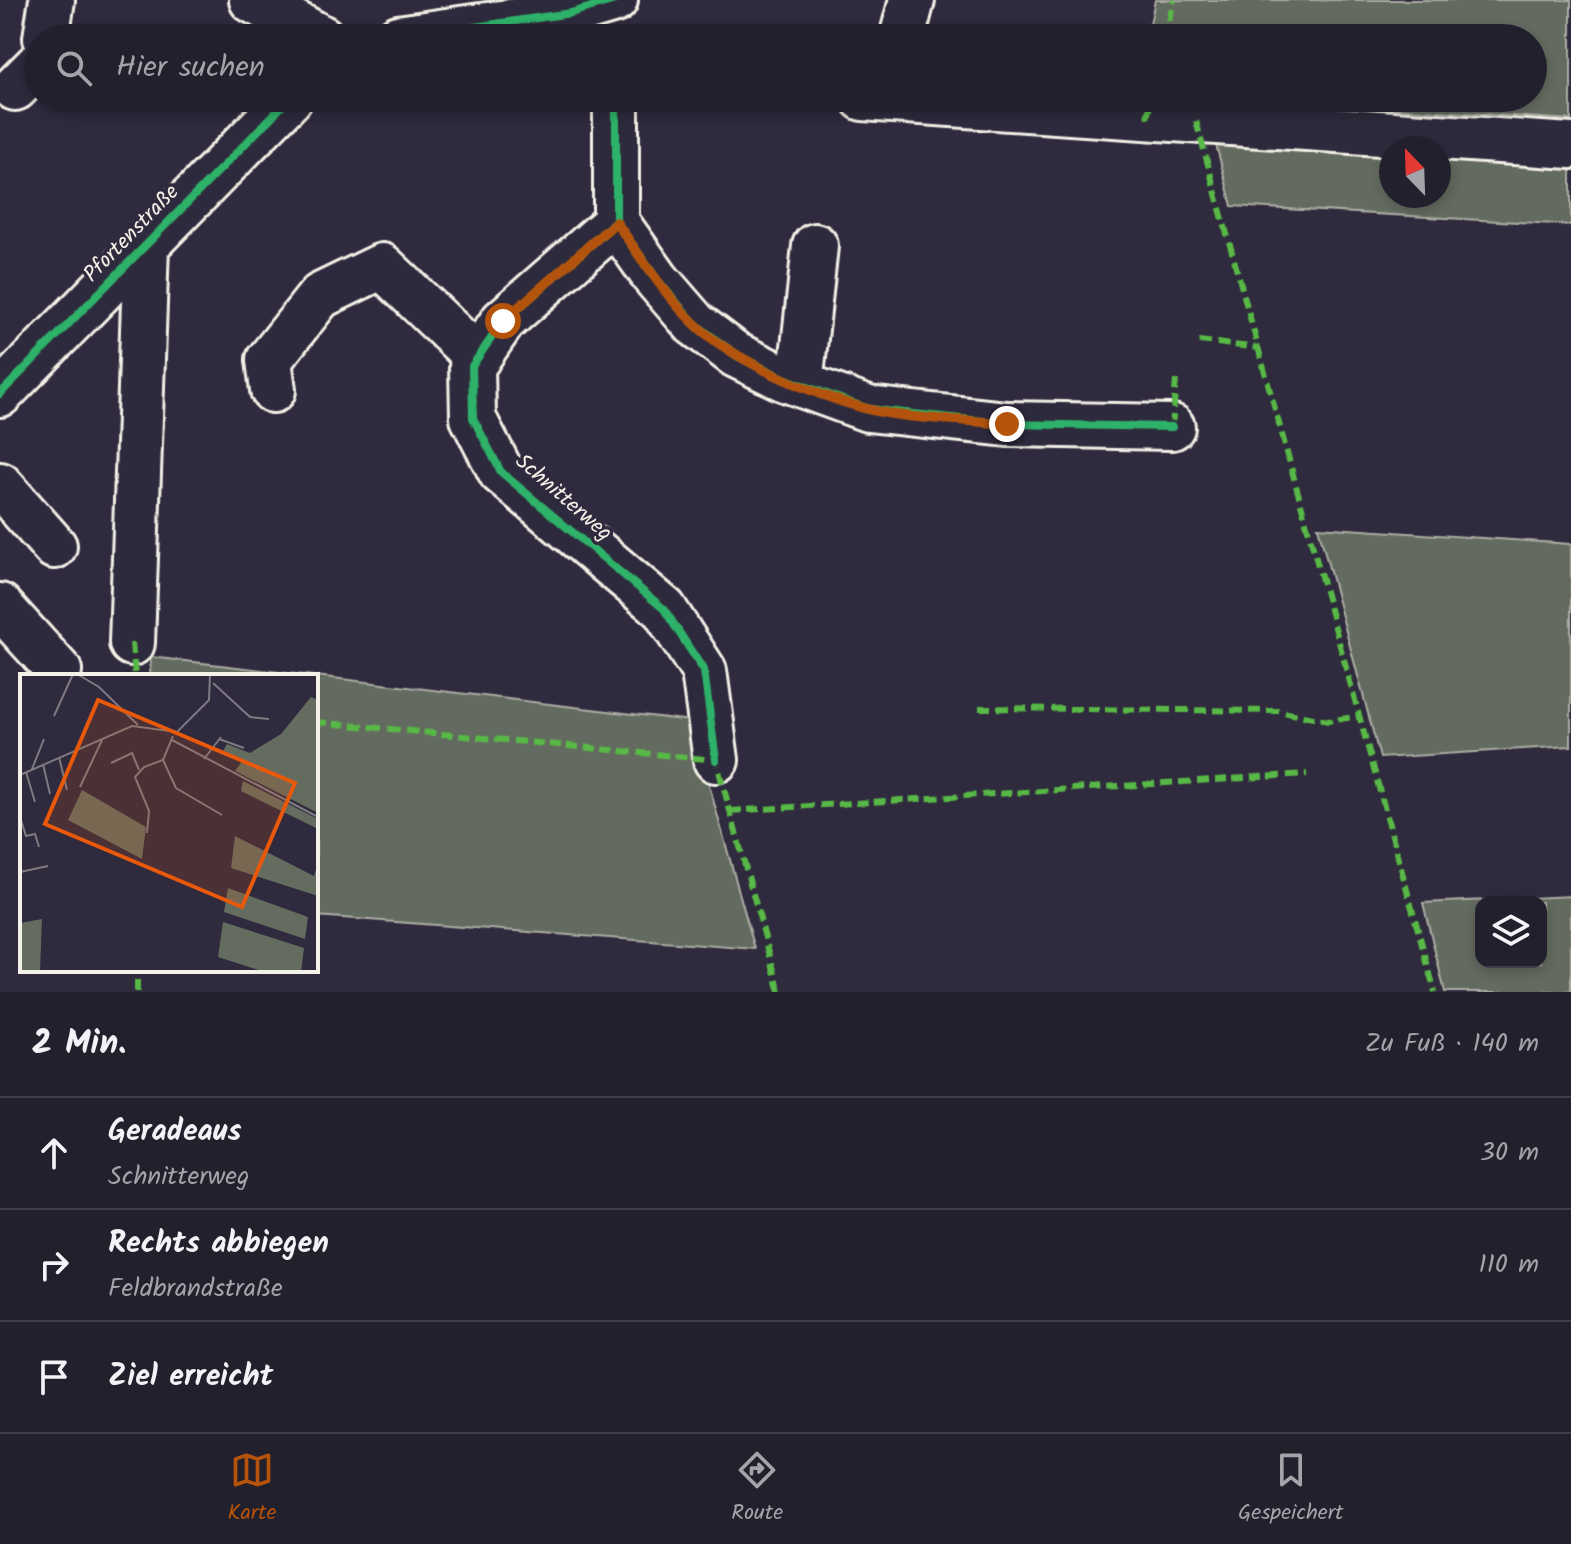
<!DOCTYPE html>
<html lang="de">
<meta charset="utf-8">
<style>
:root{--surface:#23202e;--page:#2f2d3a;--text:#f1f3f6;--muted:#a3a3aa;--line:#403e4a;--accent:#b45309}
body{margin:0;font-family:Kalam,sans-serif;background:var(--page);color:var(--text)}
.controls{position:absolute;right:24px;bottom:24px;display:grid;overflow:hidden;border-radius:16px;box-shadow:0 4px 12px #0003}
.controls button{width:72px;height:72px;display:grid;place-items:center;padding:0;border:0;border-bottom:2px solid var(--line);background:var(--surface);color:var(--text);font:40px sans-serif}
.compass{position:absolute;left:1379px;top:136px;width:72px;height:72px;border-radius:50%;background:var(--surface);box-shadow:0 4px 12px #0003;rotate:337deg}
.stop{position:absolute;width:24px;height:24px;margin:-18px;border:6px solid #b45309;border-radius:50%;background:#fff}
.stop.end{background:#b45309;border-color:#fff;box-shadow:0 2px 8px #0008}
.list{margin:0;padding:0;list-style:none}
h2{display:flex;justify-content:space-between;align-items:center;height:104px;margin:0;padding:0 32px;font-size:34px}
h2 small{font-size:26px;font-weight:400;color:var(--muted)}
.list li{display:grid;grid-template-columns:52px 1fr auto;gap:24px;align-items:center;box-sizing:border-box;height:112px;padding:0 32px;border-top:2px solid var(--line)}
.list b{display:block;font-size:30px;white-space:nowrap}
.list p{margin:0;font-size:26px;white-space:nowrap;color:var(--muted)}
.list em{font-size:26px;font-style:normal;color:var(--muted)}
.icon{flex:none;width:44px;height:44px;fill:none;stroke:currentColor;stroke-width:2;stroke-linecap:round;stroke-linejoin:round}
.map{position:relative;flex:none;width:1571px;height:992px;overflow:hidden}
.search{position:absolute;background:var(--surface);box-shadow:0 4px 12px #0003;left:24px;right:24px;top:24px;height:88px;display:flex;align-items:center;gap:20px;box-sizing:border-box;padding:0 28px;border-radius:44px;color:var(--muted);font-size:30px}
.sheet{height:440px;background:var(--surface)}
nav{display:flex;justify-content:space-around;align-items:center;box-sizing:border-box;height:112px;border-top:2px solid var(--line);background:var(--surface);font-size:22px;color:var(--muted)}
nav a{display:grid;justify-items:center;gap:4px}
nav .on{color:var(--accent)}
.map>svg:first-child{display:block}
</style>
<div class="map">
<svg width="1571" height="992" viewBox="0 0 1571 992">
<rect width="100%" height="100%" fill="#2f2a3d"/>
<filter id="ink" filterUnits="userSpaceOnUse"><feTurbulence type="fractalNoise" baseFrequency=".0125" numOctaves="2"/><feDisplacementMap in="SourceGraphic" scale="16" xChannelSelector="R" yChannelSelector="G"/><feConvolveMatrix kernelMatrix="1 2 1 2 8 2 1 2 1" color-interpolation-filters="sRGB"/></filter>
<g filter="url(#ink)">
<path fill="#646b5f" stroke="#acaea4" stroke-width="2" fill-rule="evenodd" d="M1155,0h416v120l-330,-22h292v-60h-386z
M1214,137l177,12v47h48v-44l132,9v64l-339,-19z
M1318,527l253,17v202l-191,12z
M151,657l163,19h-164z
M316,676l375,45 64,228 -439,-33z
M1571,896v96h-126l-22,-89zM1541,902v60h-60v-60z"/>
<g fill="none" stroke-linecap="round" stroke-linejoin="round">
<defs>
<path id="minor" d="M252,0l70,38
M46,38l6,-38
M398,38l173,-25 44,-13
M902,38l10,-38
M15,88l23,-23
M616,98v124l-113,99 -31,45 1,52 28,54 163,137 40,62 12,89
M863,98l708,48
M616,222l41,58 38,44 41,31 47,23 85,31 139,15 165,3
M800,384l15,-138
M273,390l-4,-30 51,-64 62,-30 96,92
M0,394l290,-296
M0,485l54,61
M0,606l59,65 -1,5
M132,643l14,-397"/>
</defs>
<use href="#minor" stroke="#f4f1e8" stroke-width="50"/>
<use href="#minor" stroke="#2f2a3d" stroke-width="44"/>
<path stroke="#58b947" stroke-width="6" stroke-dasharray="12 6" stroke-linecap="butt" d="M1165,38l9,-38
M1147,118l5,-20
M1196,121l239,871
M1199,341l60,7
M1172,427l4,-47
M132,643l3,33
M979,708l299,3 50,10 32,-5
M316,722l400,38 64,232
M730,811l577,-37
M137,992v-22"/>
<defs>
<path id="cycleway" d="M398,38l173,-25 44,-13
M616,98v124l-113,99 -31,45 1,52 28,54 163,137 40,62 12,89
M616,222l41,58 38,44 41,31 47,23 85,31 139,15 165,3
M0,394l290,-296"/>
</defs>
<use href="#cycleway" stroke="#2f2a3d" stroke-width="13"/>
<use href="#cycleway" stroke="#2db169" stroke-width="8"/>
</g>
</g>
<g fill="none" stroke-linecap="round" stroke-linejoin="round" filter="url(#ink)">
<path stroke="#b45309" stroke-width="10" d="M503,321l113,-99c24,34 47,71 78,101 38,38 121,72 173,86 44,11 95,10 140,15"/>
</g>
<g text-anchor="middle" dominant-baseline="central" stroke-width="7" stroke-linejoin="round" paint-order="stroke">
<g font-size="22" fill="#f4f1e8" stroke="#2f2a3d">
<text transform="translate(132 234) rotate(-46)">Pfortenstraße</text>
<text transform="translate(563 498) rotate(41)">Schnitterweg</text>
</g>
</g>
<g transform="translate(20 674)">
<rect width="298" height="298" fill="#2f2a3d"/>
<path d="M291,23l7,3v113l-83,-42 8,-11 -20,-9 4,-7 23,9 31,-19zM223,107l75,38v10l-77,-38zM62,116l64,37 -4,32 -74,-39zM215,162l79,40 4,-14v34l-87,-28zM208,214l80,29 -3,22 -81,-27zM22,245l-2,53h-20v-49zM203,248l81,26 -3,24h-36l-47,-15z" fill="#646b5f"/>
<path fill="none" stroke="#7e7a81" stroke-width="2" d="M57,0l22,13 39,38M193,9l37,34 19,2M34,42l19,-42M199,65l25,9M152,66l146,77M39,83l8,33M184,85l17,-22M143,86l13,28 46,27M91,89l21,-10 7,17M23,90l7,30M12,95l12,-30M6,98l9,30M0,101l112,-49 45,6 32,-32 1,-26M60,113l22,-47M0,143l6,19 9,-2 4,13M127,159l2,-22 -14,-34 9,-10 19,-7 10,-24M0,198l28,-6"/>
<path fill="#e8590c" fill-opacity="0.15" stroke="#e8590c" stroke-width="4" d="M78,26l197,83 -53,124 -197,-83z"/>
<rect width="298" height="298" fill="none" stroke="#f4f1e8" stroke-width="4"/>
</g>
</svg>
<div class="controls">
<button><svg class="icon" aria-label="layers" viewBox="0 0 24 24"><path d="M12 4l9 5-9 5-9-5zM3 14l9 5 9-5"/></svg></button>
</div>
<svg class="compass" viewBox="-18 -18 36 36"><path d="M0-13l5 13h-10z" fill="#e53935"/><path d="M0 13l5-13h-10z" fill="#a3a3aa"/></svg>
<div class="stop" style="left:503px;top:321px"></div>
<div class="stop end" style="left:1007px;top:424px"></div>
<div class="search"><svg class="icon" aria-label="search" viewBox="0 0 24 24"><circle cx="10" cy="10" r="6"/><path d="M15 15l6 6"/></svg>Hier suchen</div>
</div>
<section class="sheet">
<h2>2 Min.<small>Zu Fuß · 140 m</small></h2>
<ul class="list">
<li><svg class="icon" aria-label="ahead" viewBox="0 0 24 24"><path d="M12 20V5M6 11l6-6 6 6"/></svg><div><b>Geradeaus</b><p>Schnitterweg</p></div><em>30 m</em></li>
<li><svg class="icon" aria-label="right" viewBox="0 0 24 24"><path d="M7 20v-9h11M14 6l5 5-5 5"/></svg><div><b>Rechts abbiegen</b><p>Feldbrandstraße</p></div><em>110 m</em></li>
<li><svg class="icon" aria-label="arrive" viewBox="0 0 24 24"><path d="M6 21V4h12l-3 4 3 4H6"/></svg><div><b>Ziel erreicht</b></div></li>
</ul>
</section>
<nav>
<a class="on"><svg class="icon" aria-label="map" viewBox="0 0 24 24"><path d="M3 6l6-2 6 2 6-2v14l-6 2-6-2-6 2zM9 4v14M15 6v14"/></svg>Karte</a>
<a><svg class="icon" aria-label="directions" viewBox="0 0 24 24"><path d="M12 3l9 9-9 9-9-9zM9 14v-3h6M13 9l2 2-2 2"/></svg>Route</a>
<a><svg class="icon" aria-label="saved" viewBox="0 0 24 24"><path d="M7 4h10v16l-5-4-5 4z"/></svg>Gespeichert</a>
</nav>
